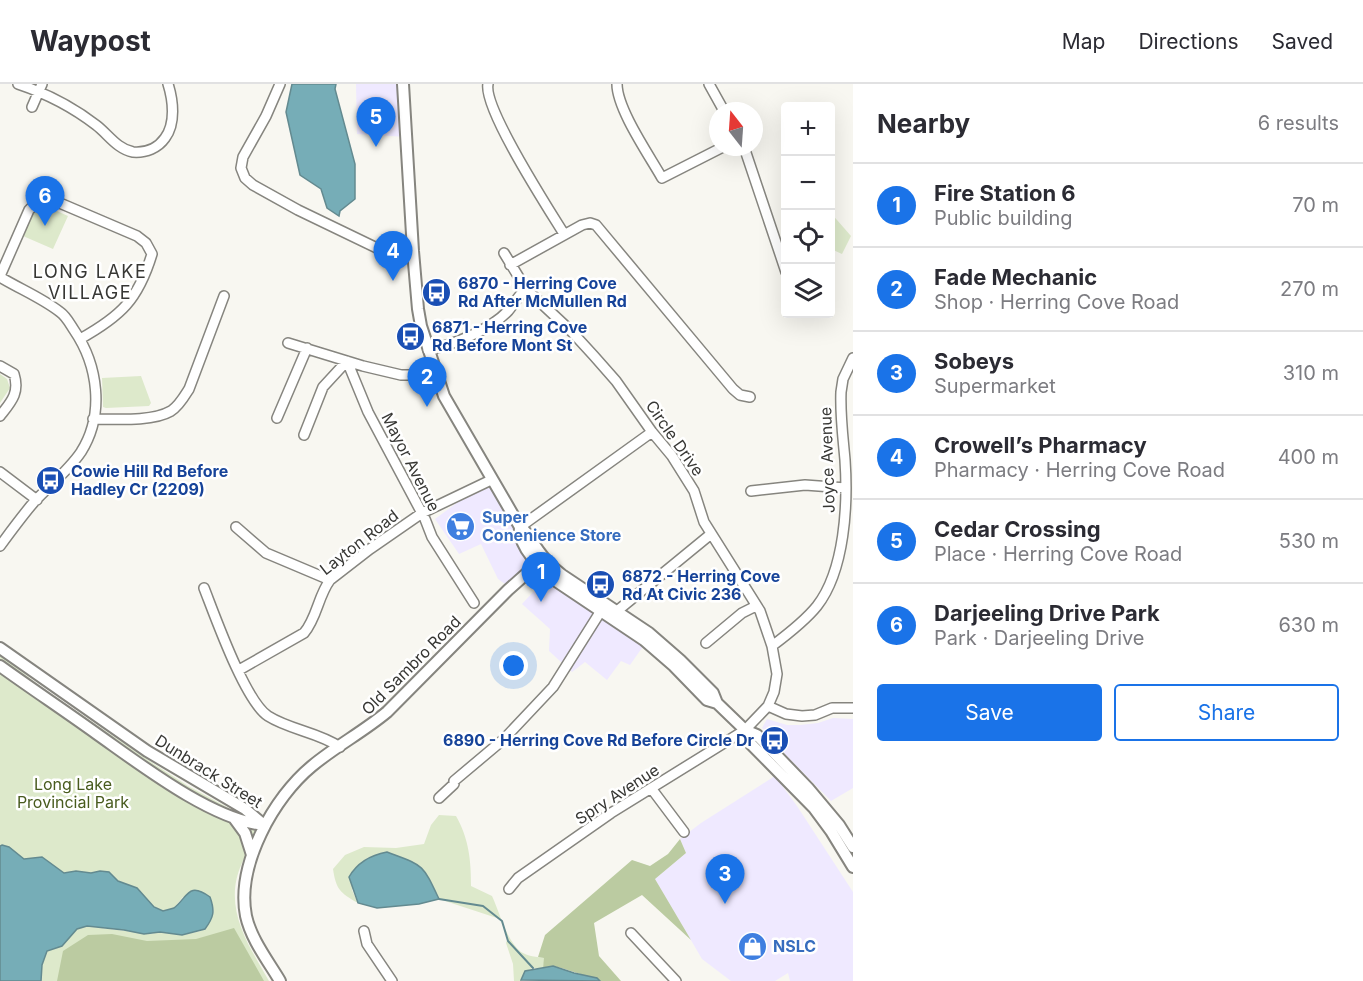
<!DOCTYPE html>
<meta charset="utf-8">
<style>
:root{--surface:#fff;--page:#f7f7f7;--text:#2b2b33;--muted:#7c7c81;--line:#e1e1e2;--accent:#1a73e8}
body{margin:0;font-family:Inter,sans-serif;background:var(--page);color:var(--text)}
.controls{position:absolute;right:18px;top:18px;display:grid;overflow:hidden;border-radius:6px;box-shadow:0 6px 24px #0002}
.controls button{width:54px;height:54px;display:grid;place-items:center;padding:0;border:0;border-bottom:2px solid var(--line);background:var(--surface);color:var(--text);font:30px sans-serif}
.compass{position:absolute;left:709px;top:18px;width:54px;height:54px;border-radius:50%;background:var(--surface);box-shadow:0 6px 24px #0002;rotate:343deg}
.you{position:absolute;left:514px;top:582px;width:21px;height:21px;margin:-15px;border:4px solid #fff;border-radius:50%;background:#1a73e8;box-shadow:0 0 0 9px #1a73e833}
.badge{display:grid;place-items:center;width:39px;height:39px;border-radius:50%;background:var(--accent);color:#fff;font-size:20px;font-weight:700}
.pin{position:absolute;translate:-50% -50px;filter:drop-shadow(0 2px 3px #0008)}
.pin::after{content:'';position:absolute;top:32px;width:21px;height:18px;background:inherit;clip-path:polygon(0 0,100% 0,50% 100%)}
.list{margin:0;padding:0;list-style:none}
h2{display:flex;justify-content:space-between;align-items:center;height:78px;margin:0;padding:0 24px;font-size:26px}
h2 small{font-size:20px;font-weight:400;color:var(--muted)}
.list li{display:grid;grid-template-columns:39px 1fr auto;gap:18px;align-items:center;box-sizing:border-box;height:84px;padding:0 24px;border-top:2px solid var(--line)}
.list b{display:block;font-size:22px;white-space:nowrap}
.list p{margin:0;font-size:20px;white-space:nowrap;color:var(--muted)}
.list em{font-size:20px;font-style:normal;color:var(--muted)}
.actions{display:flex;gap:12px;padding:18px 24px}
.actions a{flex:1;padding:14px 0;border:2px solid var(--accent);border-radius:6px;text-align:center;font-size:21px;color:var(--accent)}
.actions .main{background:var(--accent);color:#fff}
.icon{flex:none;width:33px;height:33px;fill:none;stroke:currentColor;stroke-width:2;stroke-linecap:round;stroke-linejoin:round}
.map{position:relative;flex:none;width:853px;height:897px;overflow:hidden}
header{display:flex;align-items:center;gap:36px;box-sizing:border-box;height:84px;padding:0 30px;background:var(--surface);border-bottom:2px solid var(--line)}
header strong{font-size:28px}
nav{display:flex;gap:33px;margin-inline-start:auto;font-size:21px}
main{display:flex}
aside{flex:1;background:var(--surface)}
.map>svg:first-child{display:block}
</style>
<header>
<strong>Waypost</strong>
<nav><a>Map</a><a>Directions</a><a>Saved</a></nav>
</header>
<main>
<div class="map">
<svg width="853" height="897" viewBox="0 0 853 897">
<rect width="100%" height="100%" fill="#f8f7f1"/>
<path fill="#efe9ff" d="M356,0h47l4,53 -50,-3z
M492,402l49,75 -29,28 -14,-10 -17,-35 -22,10 -24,-35 23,-17z
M547,493l97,68 -14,20 -9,-4 -14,19 -22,-18 -13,10 -23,-21 1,-22 -28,-25z
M833,634l20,1v69l-22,13 -46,-47 -11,-17 -12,-9 5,-9 20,6h13l18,-2z
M775,692l22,30 56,86v89h-63l-2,-8 -13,8h-44l-29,-22 -47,-80 31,-26 -6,-14 21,-16z"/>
<path fill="#dde9cb" d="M39,123h9l20,9 -15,33 -30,-13 10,-24z
M830,128l21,24 -9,18 -11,-5z
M0,290l7,5 3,9 -10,15z
M141,292l10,27 -2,3 -43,2 -3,-1 -1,-29z
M0,571l44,34 110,75 34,22 76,41c-7,11 -17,23 -22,36 -20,44 6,81 27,118h-228l1,-16 5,-14 15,-5 15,-17 10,-3 62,8 11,-2 22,3 19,-4c12,-14 16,-16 9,-34h-27l-9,11 -11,3 -9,-4 -17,-19 -19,-7 -9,-9 -9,-1 -8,2 -16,-2 -12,2 -22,-16 -18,2 -21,-14 -3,1z
M439,731l17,1c13,23 15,44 15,70l21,10c8,17 14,44 29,56 6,4 16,5 24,6l-2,10h-10l-7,3 -4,10h-8l-1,-17 -7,-21 2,-5 -8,-19 -61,-20 -11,-22 -32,-21 -9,-4 -20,6 -15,32 6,13c-18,-10 -22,-14 -25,-34l12,-14 19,-8 32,1 28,-4 7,-19z"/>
<path fill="#bbcba1" d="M680,755l6,14 -31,26 36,61 -49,-45 -48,28 5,33 22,25h-21c-3,-2 -44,-15 -47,-15 -3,0 -6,1 -10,2l1,-10 -6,-1 7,-22 87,-75 18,6 18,-12z
M234,844l30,53h-207l6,-30 25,-16 24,-1 35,7 49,-2z"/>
<path fill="#76adb7" stroke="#638a90" stroke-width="1.5" d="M292,0h44l-1,5 20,75v35l-15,12 -1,5 -12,-8 -6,-19 -21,-14 -14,-63z
M2,761l7,2 15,12 18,-2 22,16 12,-2 15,2 9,-2 9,1 9,9 19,7 17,19 9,4 11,-3c14,-11 14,-27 36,-11 5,14 4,20 -5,32l-23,6 -22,-3 -16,2 -20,-4 -37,-4 -10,3 -15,17 -15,5 -5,14 -1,16h-41v-135z
M387,768c37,14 35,11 52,47l-20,5 -42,4 -19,-5 -9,-26c8,-14 22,-22 38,-25z
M553,882l21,7 23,5 3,3 -79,-1 4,-9z"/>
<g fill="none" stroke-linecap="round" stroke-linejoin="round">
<path stroke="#638a90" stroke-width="2" d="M439,815l44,7 19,15 6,20 25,27"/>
<defs>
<path id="minor" d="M18,0c27,9 56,24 78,41 12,9 21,24 37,27 13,1 25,-4 32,-14 11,-15 8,-38 3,-54
M280,0l-14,32 -23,41 -2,11 4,10 8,7 45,25 85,41 14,2 16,-2
M488,0c-5,24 60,124 76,150
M617,0c0,25 32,71 45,94l61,-31
M709,0l15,27
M32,23l10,-23
M744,63l42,125
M504,169l22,36 46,43 22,24 22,25 36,51 20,24 22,35 10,31 56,89 12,35 5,28 -3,18 -6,14 -23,24 -134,83 -93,65 -9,11
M510,181l72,-40 8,-2 6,2 137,164 7,6 10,2
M0,192l29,-66 7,-7 12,-5 89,38 9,7 6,11c-14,46 -31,62 -72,85
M0,193c20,12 42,21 60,35 6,4 10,12 14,18 24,35 31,84 7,122 -12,18 -32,34 -47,50 -12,14 -23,29 -34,44
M288,259l75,23 38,9h14l19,-6
M428,266c25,-5 62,-20 80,-39 6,-7 10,-15 18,-22
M347,277l21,51 57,107 7,18 42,66
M0,282l14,8c6,19 -3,28 -14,42
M277,334l30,-70
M93,335c22,0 59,3 78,-8 8,-5 13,-14 18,-22l35,-93
M304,351l19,-48 24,-26
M0,388l37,28
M751,407l54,-6 41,3
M236,443l30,26 64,27
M520,443l132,-95
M204,504c11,28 41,113 64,128 22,14 50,16 72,31
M617,527l94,-77
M706,559l36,-30 14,-7
M772,562c16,-12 33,-25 45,-40 28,-36 31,-102 28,-146 -2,-23 -5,-45 -4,-68l2,-13 10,-21
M239,586l65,-37c13,-15 14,-37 26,-53l40,-31 52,-36 69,-33
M768,622l18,8 16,2 13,-1 17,-7h21
M651,704l33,44
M439,714l15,-14v-3l50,-42 49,-52 51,-81
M364,847l3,13 25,37
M631,849l45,48"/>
<path id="major" d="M403,0l10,167 5,58 3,17 23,70 76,131c9,6 12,15 18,23 7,10 15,18 24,25l87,58 31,27 33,33 4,10 28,27 12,5 51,53 31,37 14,22
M520,443c-2,21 21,41 36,54l88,59 30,26 33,34 10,3
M0,564l147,103 98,58 19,16
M0,582c32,23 65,45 97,68 44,31 115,86 167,91
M745,646l4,12 65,66 17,23 22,36
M234,734l11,15 7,22
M280,897c-12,-20 -29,-42 -34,-65 -10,-51 28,-119 66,-150 24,-20 51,-34 75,-54l121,-122 36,-32"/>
</defs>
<use href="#minor" stroke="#86857f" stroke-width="12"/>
<use href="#major" stroke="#86857f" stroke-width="14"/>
<use href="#minor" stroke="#fff" stroke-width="9"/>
<use href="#major" stroke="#fff" stroke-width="10"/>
</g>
<defs>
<symbol id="bus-disc" viewBox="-11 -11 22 22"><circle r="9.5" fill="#1a4fb4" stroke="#fff"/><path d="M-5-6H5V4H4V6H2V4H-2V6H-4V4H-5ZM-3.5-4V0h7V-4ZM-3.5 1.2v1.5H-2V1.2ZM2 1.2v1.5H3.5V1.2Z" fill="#fff"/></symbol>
<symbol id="supermarket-disc" viewBox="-11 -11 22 22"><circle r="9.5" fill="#3f7fe0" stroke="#fff"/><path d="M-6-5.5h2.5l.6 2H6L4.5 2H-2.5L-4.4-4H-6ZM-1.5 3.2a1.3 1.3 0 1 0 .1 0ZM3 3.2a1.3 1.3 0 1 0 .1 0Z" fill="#fff"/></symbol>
<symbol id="shop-disc" viewBox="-11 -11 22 22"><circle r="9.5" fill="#3f7fe0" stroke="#fff"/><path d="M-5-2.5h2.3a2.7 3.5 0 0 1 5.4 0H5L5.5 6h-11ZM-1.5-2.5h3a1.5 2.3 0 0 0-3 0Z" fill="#fff"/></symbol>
</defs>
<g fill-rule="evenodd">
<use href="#bus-disc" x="420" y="192" width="33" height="33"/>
<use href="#bus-disc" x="394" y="236" width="33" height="33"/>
<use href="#bus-disc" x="34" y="380" width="33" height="33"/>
<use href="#supermarket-disc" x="444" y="426" width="33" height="33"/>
<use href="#bus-disc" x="584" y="484" width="33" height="33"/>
<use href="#bus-disc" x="758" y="640" width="33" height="33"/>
<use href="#shop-disc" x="736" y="846" width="33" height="33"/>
</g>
<g text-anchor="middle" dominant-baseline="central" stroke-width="5" stroke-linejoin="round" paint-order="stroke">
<g font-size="16" font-weight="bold" fill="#164399" stroke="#fff" text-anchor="start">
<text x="458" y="199">6870 - Herring Cove<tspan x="458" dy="18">Rd After McMullen Rd</tspan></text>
<text x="432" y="243">6871 - Herring Cove<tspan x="432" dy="18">Rd Before Mont St</tspan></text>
<text x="71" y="387">Cowie Hill Rd Before<tspan x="71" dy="18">Hadley Cr (2209)</tspan></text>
<text x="622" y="492">6872 - Herring Cove<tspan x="622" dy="18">Rd At Civic 236</tspan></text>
<text x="754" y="656" text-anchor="end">6890 - Herring Cove Rd Before Circle Dr</text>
</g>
<g font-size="16" fill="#373734" stroke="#fff">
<text transform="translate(675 354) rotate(55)">Circle Drive</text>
<text transform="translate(827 376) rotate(-92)">Joyce Avenue</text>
<text transform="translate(411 378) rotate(63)">Mayor Avenue</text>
<text transform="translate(359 458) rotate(-38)">Layton Road</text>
<text transform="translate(411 581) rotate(-45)">Old Sambro Road</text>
<text transform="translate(209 687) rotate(32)">Dunbrack Street</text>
<text transform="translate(617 710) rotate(-33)">Spry Avenue</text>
</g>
<g font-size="16" font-weight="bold" fill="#366cbe" stroke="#fff" text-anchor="start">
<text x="482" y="433">Super<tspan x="482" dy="18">Conenience Store</tspan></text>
<text x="773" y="862">NSLC</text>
</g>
<g font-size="16" fill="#485b1e" stroke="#fff">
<text x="73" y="700">Long Lake<tspan x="73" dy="18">Provincial Park</tspan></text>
</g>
<g font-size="18" letter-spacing="1.5" fill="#373734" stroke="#fff">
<text x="90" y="187">LONG LAKE<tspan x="90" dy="21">VILLAGE</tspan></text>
</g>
</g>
</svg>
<div class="controls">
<button>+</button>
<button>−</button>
<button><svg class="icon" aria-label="locate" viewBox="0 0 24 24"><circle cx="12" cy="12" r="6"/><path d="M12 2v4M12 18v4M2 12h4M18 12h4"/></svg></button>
<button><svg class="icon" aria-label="layers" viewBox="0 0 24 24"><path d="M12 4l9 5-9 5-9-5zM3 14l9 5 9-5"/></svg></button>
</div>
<svg class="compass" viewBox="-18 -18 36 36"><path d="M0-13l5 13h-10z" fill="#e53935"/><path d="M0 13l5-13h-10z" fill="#7c7c81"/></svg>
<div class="you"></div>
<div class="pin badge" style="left:541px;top:518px">1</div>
<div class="pin badge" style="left:427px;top:323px">2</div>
<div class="pin badge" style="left:725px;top:820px">3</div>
<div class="pin badge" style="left:393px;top:197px">4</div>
<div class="pin badge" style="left:376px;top:63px">5</div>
<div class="pin badge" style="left:45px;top:142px">6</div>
</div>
<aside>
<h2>Nearby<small>6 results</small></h2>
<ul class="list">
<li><span class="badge">1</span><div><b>Fire Station 6</b><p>Public building</p></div><em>70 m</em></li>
<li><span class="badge">2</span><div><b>Fade Mechanic</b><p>Shop · Herring Cove Road</p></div><em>270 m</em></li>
<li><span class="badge">3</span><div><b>Sobeys</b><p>Supermarket</p></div><em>310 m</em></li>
<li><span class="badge">4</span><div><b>Crowell’s Pharmacy</b><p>Pharmacy · Herring Cove Road</p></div><em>400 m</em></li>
<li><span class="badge">5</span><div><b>Cedar Crossing</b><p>Place · Herring Cove Road</p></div><em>530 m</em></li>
<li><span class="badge">6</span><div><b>Darjeeling Drive Park</b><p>Park · Darjeeling Drive</p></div><em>630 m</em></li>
</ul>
<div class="actions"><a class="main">Save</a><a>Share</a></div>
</aside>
</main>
